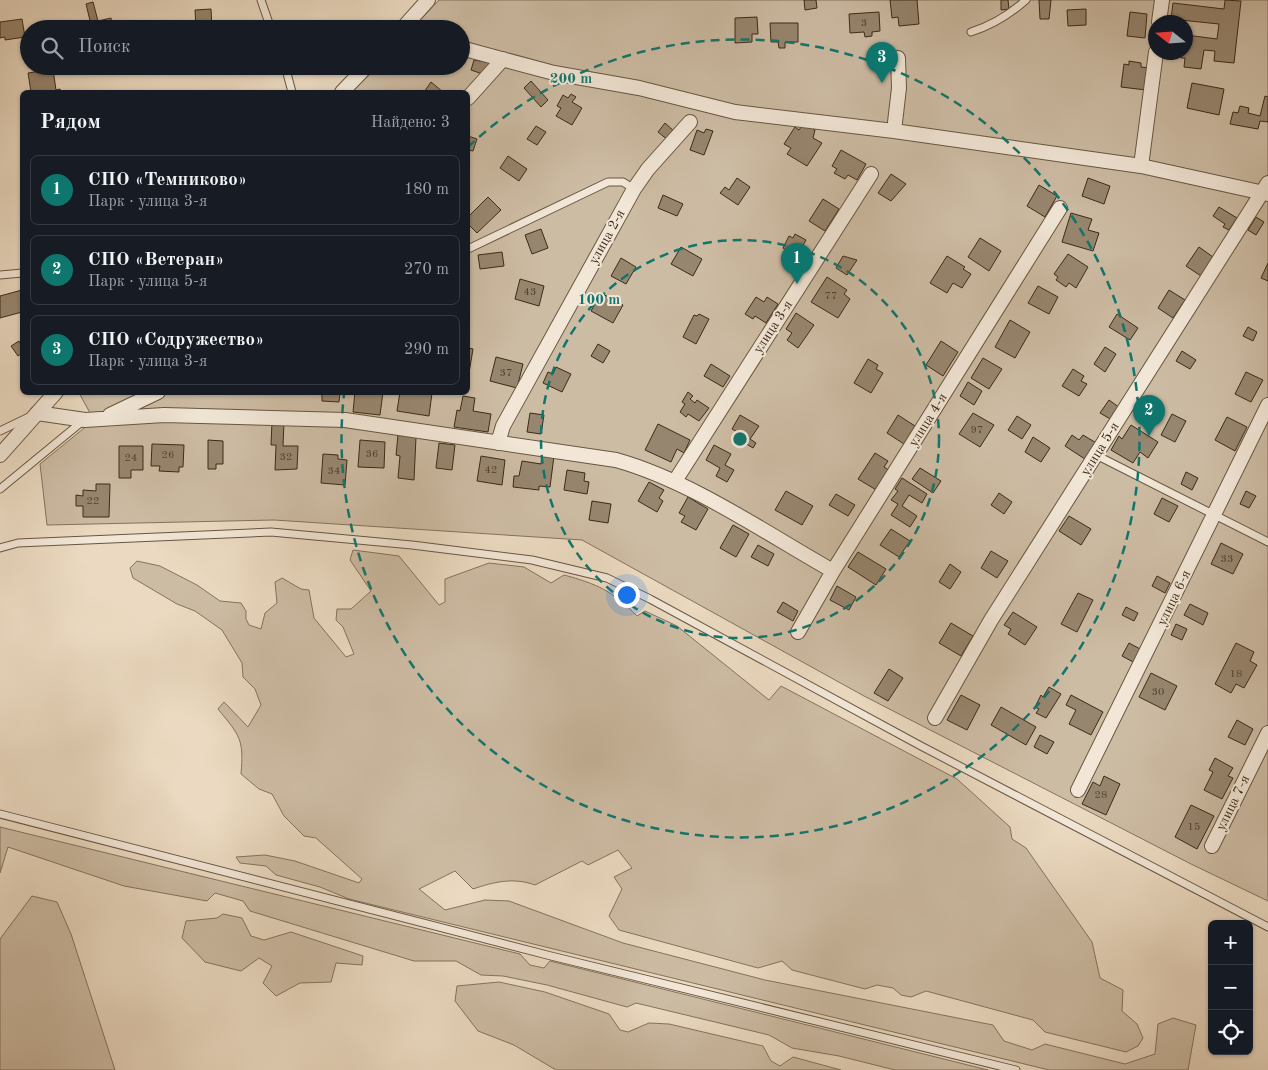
<!DOCTYPE html>
<html lang="ru">
<meta charset="utf-8">
<style>
:root{--surface:#171b24;--page:#20242c;--text:#f1f3f6;--muted:#9ea1a6;--line:#363941;--accent:#0f766e}
body{margin:0;font-family:"Old Standard TT",serif;background:var(--page);color:var(--text)}
.controls{position:absolute;right:15px;bottom:15px;display:grid;overflow:hidden;border-radius:8px;box-shadow:0 1px 4px #0004}
.controls button{width:45px;height:45px;display:grid;place-items:center;padding:0;border:0;border-bottom:1px solid var(--line);background:var(--surface);color:var(--text);font:25px sans-serif}
.compass{position:absolute;left:1148px;top:15px;width:45px;height:45px;border-radius:50%;background:var(--surface);box-shadow:0 1px 4px #0004;rotate:287deg}
.you{position:absolute;left:626px;top:594px;width:18px;height:18px;margin:-12px;border:4px solid #fff;border-radius:50%;background:#1a73e8;box-shadow:0 0 0 8px #1a73e833}
.badge{display:grid;place-items:center;width:32px;height:32px;border-radius:50%;background:var(--accent);color:#fff;font-size:16px;font-weight:700}
.pin{position:absolute;translate:-50% -41px;filter:drop-shadow(0 1px 2px #0008)}
.pin::after{content:'';position:absolute;top:26px;width:18px;height:15px;background:inherit;clip-path:polygon(0 0,100% 0,50% 100%)}
.list{margin:0;padding:0;list-style:none}
h2{display:flex;justify-content:space-between;align-items:center;height:65px;margin:0;padding:0 20px;font-size:21px}
h2 small{font-size:16px;font-weight:400;color:var(--muted)}
.list li{display:grid;grid-template-columns:32px 1fr auto;gap:15px;align-items:center;box-sizing:border-box;height:70px;margin:0 10px 10px;padding:0 10px;border:1px solid var(--line);border-radius:8px}
.list b{display:block;font-size:19px;white-space:nowrap}
.list p{margin:0;font-size:16px;white-space:nowrap;color:var(--muted)}
.list em{font-size:16px;font-style:normal;color:var(--muted)}
.icon{flex:none;width:28px;height:28px;fill:none;stroke:currentColor;stroke-width:2;stroke-linecap:round;stroke-linejoin:round}
.map{position:relative;flex:none;width:1268px;height:1070px;overflow:hidden}
.search{position:absolute;background:var(--surface);box-shadow:0 1px 4px #0004;left:20px;top:20px;width:450px;height:55px;display:flex;align-items:center;gap:12px;box-sizing:border-box;padding:0 18px;border-radius:28px;color:var(--muted);font-size:19px}
.panel{position:absolute;background:var(--surface);box-shadow:0 1px 4px #0004;left:20px;top:90px;width:450px;height:305px;border-radius:8px}
.map>svg:first-child{display:block}
</style>
<div class="map">
<svg width="1268" height="1070" viewBox="0 0 1268 1070">
<rect width="100%" height="100%" fill="#ebdac1"/>
<filter id="stains"><feTurbulence type="fractalNoise" baseFrequency=".004" numOctaves="4"/><feColorMatrix values="0 0 0 0 .2 0 0 0 0 .09 0 0 0 0 .02 0 0 0 .5 -.17"/></filter>
<radialGradient id="worn" r=".72"><stop offset=".6" stop-color="#630" stop-opacity="0"/><stop offset="1" stop-color="#630" stop-opacity=".3"/></radialGradient>
<path fill="#cdbca4" stroke="#84735e" fill-rule="evenodd" d="M439,0h829v901l-77,-37 -327,-168 -282,-156 -308,-20 -227,5 -7,-61 54,-44 -15,-27 389,-1v-300h-116l25,-26h84v-37h-49zM1156,22h30v30h-30z
M353,550l46,6 40,49 6,-3v-23l44,-16 35,4 27,16 13,-8c33,9 49,16 73,41l8,-5 32,15 92,74 12,-14 176,93 53,48 2,12 14,9 66,94 8,36 23,12 -1,21 15,13 6,14 -5,8 -12,6 -81,-20 -12,-12 -107,-29 -15,6 -10,-2 -8,-7 -16,-3 -12,4 -73,-19 -10,-9 -24,7 -139,-38 -10,-14 13,-27 -8,-12 18,-9 -14,-18 -30,15 -6,-4 -47,24c-22,-8 -41,-3 -62,4l-18,-18 -36,18 26,21 40,-10 24,1 114,42 142,37 228,45 11,16 28,9 13,-6 80,20 30,-10 3,-30 15,-6 23,7 -8,45h-139l-700,-171 -29,-12 -44,-12 -10,-9 -26,-3 -4,-6 29,-2 30,6 64,22 3,-4 -46,-41 -12,-2 -20,-20 -12,-22 -13,-5 -18,-15c3,-35 -1,-38 -23,-65l6,-7 24,25 13,-22 -6,-16 -12,-12 -1,-14 -20,-33 -27,-19 -18,-7 -44,-26 -3,-10 7,-7 23,5 37,19 23,16 21,2 5,8v8l3,6 12,4 4,-16 12,-10 -2,-21 7,-4 19,11 8,1 5,28 32,39 8,-3 -11,-27 -7,-7 1,-11h14l20,-18 -21,-31z
M0,827l520,127 10,11 14,3 6,-7 438,109h-93l-56,-14 -47,-8 -23,-13 -133,-32 -9,4 -80,-22 -44,-9 -22,-1 -25,-14h-42l-164,-50 -7,-10 -28,-8 -8,8 -83,-15 -116,-39 -8,26z
M32,896l25,6 14,32 44,136h-115v-131z
M223,914l19,4 9,18 13,4 27,-8 72,24 -1,9 -26,-2 -5,19 -31,1 -24,13 -13,-13 9,-17 -13,-8 -18,13 -36,-9 -23,-24 4,-17 31,-3z
M499,982l46,10 64,22 11,16 8,2 21,-9 20,1 94,22 8,15 9,5 13,-9 48,13h-285l-42,-25 -36,-14 -23,-30 2,-15z"/>
<path fill="#97866f" stroke="#3c2a17" d="M804,0h12l1,8 -12,2z
M890,0h27l2,24 -20,2 -1,-9 -6,1z
M1001,0h7l1,9 -8,1z
M1039,0h12l-2,19h-9z
M1225,0l16,1 -7,62 -20,-2 1,-10 -11,-1 -3,19 -17,-2 1,-9h-4l1,-6h4v-17l31,4 2,-15 -48,-5 2,-16 51,6z
M93,2l5,19 13,-3 2,11h-21l-6,-25z
M211,9l1,20h-16l-1,-19z
M1086,9v16l-18,1 -1,-16z
M879,12l1,19 -8,1v4l-7,1 -1,-5 -14,1 -1,-19z
M1130,12l17,2 -2,24 -18,-2z
M757,17l1,17h-6v8l-17,1v-25z
M22,19l3,18 -20,3v-3l-5,1v-16z
M770,23h28v19h-13v6h-6l-1,-6h-7z
M474,60l18,3 -4,13 -17,-6z
M1129,61l12,2v4l8,1 -3,22 -25,-3 3,-23 5,1z
M53,69l3,21 4,-1 1,3h-30l-3,-19z
M531,81l17,19 -7,7 -17,-19z
M431,82l12,10h-19z
M1192,83l32,6 -5,26 -32,-7z
M571,94l5,3 -4,5 10,6 -10,17 -16,-9 5,-8 -4,-2 6,-11 5,3z
M1265,96l3,1v25l-8,-1 -2,8 -28,-5 3,-12 5,1 2,-7 9,2 -1,5 12,3z
M665,123l11,10 -7,8 -11,-9z
M804,123l11,7 -2,8 9,5 -15,23 -20,-12 4,-6 -7,-4 11,-17 4,3z
M536,126l10,6 -9,13 -10,-6z
M706,129l7,2 -9,24 -14,-5 7,-20 7,3z
M468,136l9,3 -4,12 -5,-1z
M841,150l25,14 -9,16 -9,-5 -3,4 -11,-6 3,-4 -5,-3z
M508,156l19,13 -8,12 -19,-13z
M891,174l15,10 -15,17 -13,-8z
M737,178l13,9 -12,18 -18,-12 5,-6 4,3z
M1088,178l22,8 -6,18 -22,-8z
M1039,185l18,11 -12,21 -18,-11z
M663,195l20,9 -6,12 -19,-8z
M488,197l13,13 -24,23 -9,-9v-7z
M823,199l16,10 -14,22 -16,-10z
M1219,207l18,11 -8,12 -6,-3 2,-3 -12,-8z
M1071,213l21,6 -4,11 11,3 -6,18 -31,-9z
M1256,217l8,5 -8,13 -8,-5z
M541,229l7,19 -16,6 -7,-19z
M795,234l11,6 -9,16 -14,-8 6,-12 4,2z
M980,238l21,13 -12,20 -21,-14z
M681,247l21,12 -9,17 -22,-12z
M1199,247l14,10 -12,19 -15,-10z
M502,252l2,14 -24,3 -2,-14z
M1068,254l20,13 -12,21 -7,-5 -3,4 -10,-7 2,-3 -4,-3z
M843,256l14,4 -10,15 -11,-7z
M947,256l18,11 -2,2 8,5 -9,14 -9,-5 -6,10 -17,-10z
M621,258l15,9 -10,17 -15,-8z
M1268,263v18l-7,-3z
M827,277l20,13 -3,4 6,5 -12,19 -27,-16z
M520,279l24,7 -5,20 -24,-7z
M1038,286l20,11 -9,17 -21,-11z
M22,290v22l-22,6v-22z
M1169,290l16,10 -12,18 -15,-10z
M601,293l22,12 -10,18 -22,-12z
M756,297l8,5 3,-5 11,7 -12,19 -11,-7 -2,3 -8,-5z
M796,313l18,12 -16,23 -11,-8 5,-7 -6,-4z
M699,314l10,5 -13,25 -13,-7 11,-22 3,1z
M1117,314l21,14 -8,12 -21,-13z
M1010,320l20,12 -15,26 -20,-11z
M1248,327l9,5 -4,9 -10,-5z
M19,341l3,6v6l-4,3 -7,-10z
M941,341l17,11 -15,24 -17,-11z
M598,344l12,7 -7,12 -12,-7z
M1105,347l11,7 -11,18 -11,-8z
M468,348l5,1 -5,30z
M1182,351l14,9 -6,9 -14,-8z
M496,357l27,7 -6,24 -27,-7z
M983,358l19,11 -13,20 -18,-11z
M868,359l10,6 -2,4 7,4 -12,20 -17,-10z
M711,364l19,12 -7,11 -19,-11z
M556,367l15,7 -9,18 -19,-9 5,-11 5,2z
M1073,369l11,7 -3,5 6,3 -8,12 -17,-10z
M1246,372l17,8 -12,22 -16,-8z
M968,382l14,9 -8,14 -14,-9z
M322,392h18l-1,10 -17,-1z
M355,392h28l-3,23 -27,-3z
M400,392l32,1 -3,23 -32,-5z
M688,392l5,4 -3,3 5,4 2,-3 12,8 -10,13 -11,-7 -2,3 -6,-5 5,-8 -3,-2z
M463,396l12,2 -2,13 18,3 -3,18 -34,-5 3,-17 3,1z
M1109,400l11,8 -8,12 -12,-7z
M530,413l14,2 -3,19 -14,-2z
M973,413l21,12 -14,22 -21,-13z
M1172,414l14,7 -11,21 -14,-7z
M740,415l19,11 -9,13 6,4 -3,5 -10,-6 3,-5 -14,-8z
M898,415l17,11 -11,18 -17,-11z
M1017,416l14,9 -9,14 -14,-9z
M1227,417l20,10 -12,24 -20,-11z
M272,422h12l-1,24h15l-1,23 -22,1 1,-25h-5z
M658,424l32,16 -6,13 -7,-4 -6,13 -26,-12z
M1131,425l27,17 -10,16 -8,-6 -7,11 -22,-13 8,-14 3,3z
M398,435l18,2 -2,43 -16,-2 2,-22 -4,-1z
M1072,435l7,5 4,-5 15,9 -10,17 -23,-15z
M1033,437l17,11 -9,14 -16,-10z
M208,440l15,1v23h-7v5h-8z
M360,440l25,2 -1,26 -26,-1z
M439,443l16,2 -3,25 -16,-2z
M152,444l32,1 -1,22h-4v5l-20,-1 1,-5h-9z
M714,445l17,9 -6,11 9,5 -7,12 -11,-6 4,-8 -14,-8z
M119,446h24v24h-12v8h-12z
M875,453l13,8 -4,6 6,4 -12,20 -20,-12z
M323,454l15,1v4l9,1 -2,25 -24,-2z
M542,455l12,1 -4,31 -11,-1v4l-26,-3 1,-11h5l3,-15 19,3z
M481,456l24,4 -3,25 -25,-4z
M920,468l21,13 -8,12 -21,-14z
M567,470l18,3 -1,8 5,1 -2,12 -23,-4z
M1186,472l12,6 -6,12 -11,-6z
M902,478l25,16 -5,9 -13,-8 -7,11 15,10 -7,11 -19,-12 7,-11 -7,-4 7,-9 -3,-2z
M649,482l15,8 -5,8 4,3 -6,11 -19,-11z
M96,484h14l-1,33h-26v-11h-7v-11l7,1v-6l13,1z
M786,491l27,15 -11,19 -27,-15z
M1246,491l10,5 -7,12 -9,-4z
M999,493l13,9 -8,12 -13,-9z
M836,494l19,11 -7,11 -19,-11z
M688,497l20,12 -12,21 -15,-8 4,-6 -6,-3z
M1162,498l16,8 -9,16 -15,-8z
M592,501l19,3 -3,19 -19,-3z
M1069,516l22,13 -10,16 -22,-14z
M733,525l16,9 -13,23 -16,-9z
M891,529l19,12 -11,16 -19,-12z
M1221,543l22,11 -10,20 -22,-10z
M758,545l16,9 -6,12 -17,-9z
M991,551l17,10 -11,17 -16,-10z
M858,552l28,17 -10,16 -28,-18z
M950,564l11,8 -11,17 -11,-7z
M1157,576l13,7 -5,10 -13,-7z
M837,586l19,11 -7,13 -19,-10z
M1078,593l15,7 -16,32 -16,-8z
M783,602l15,9 -5,10 -16,-9z
M1190,604l18,9 -5,12 -19,-10z
M1126,607l12,6 -4,8 -12,-6z
M1013,612l24,15 -12,18 -17,-11 3,-5 -7,-4z
M951,623l22,13 -12,20 -22,-13z
M1176,624l11,5 -5,11 -11,-5z
M1129,643l13,7 -7,13 -13,-7z
M1236,643l18,9 -4,9 7,4 -13,23 -8,-4 -5,9 -16,-9z
M889,669l14,9 -15,23 -14,-8z
M1151,673l26,13 -12,24 -26,-13z
M1049,687l12,7 -15,24 -10,-5 3,-4 -4,-2 6,-12 2,2z
M961,695l19,10 -13,25 -20,-10z
M1071,695l32,17 -12,23 -22,-11 7,-14 -10,-5z
M1001,707l35,20 -10,18 -35,-20z
M1237,720l16,9 -8,16 -17,-8z
M1040,735l14,7 -7,12 -13,-7z
M1215,758l18,10 -5,8 5,2 -11,21 -18,-9 9,-18 -4,-2z
M1104,776l16,8 -14,31 -24,-11 11,-22 7,4z
M1191,805l23,11 -17,33 -22,-12z"/>
<g fill="none" stroke-linecap="round" stroke-linejoin="round">
<defs>
<path id="lane" d="M261,0l10,29
M971,32c22,-7 38,-17 55,-32
M285,66l7,26
M468,249l140,-67h15l11,7
M0,275l22,-2
M0,431l29,-14
M1096,455l172,87
M0,489l84,-69
M0,548l18,-5 253,-11 141,13 120,15 75,18 43,21 271,147 347,181
M0,814l551,142 465,114"/>
<path id="street" d="M1159,22l3,-22
M402,29l26,-29
M461,48l93,25 85,15 96,24 159,19 247,35 127,28
M342,92l25,-26
M468,98l35,-39
M894,131l5,-43 -1,-30
M1141,166l15,-114
M37,413l48,7 79,-5 181,5 271,40c75,21 148,72 217,111
M110,415l48,-23
M498,443l5,-17 131,-237 14,-20 42,-47
M0,455l56,-63
M675,481l196,-307
M798,632l35,-61 227,-363
M935,718l56,-98 277,-437
M1078,790l190,-385
M1212,846l56,-113"/>
</defs>
<use href="#lane" stroke="#685642" stroke-width="9"/>
<use href="#street" stroke="#685642" stroke-width="16"/>
<use href="#lane" stroke="#f2e7d7" stroke-width="7"/>
<use href="#street" stroke="#f2e7d7" stroke-width="14"/>
</g>
<g fill="none" stroke="#0f766e" stroke-width="2.5" stroke-dasharray="9 6">
<circle cx="740" cy="439" r="199"/>
<path d="M468 147A399 399 0 1 1 344 394"/>
</g>
<g text-anchor="middle" dominant-baseline="central" stroke-width="4" stroke-linejoin="round" paint-order="stroke">
<g font-size="11" fill="#53412d">
<text x="864" y="23">3</text>
<text x="530" y="292">43</text>
<text x="831" y="296">77</text>
<text x="506" y="373">37</text>
<text x="977" y="430">97</text>
<text x="372" y="454">36</text>
<text x="168" y="455">26</text>
<text x="286" y="457">32</text>
<text x="131" y="458">24</text>
<text x="491" y="470">42</text>
<text x="334" y="471">34</text>
<text x="93" y="501">22</text>
<text x="1227" y="559">33</text>
<text x="1236" y="674">18</text>
<text x="1158" y="692">30</text>
<text x="1101" y="795">28</text>
<text x="1194" y="827">15</text>
</g>
<g font-size="14" fill="#3c2a17" stroke="#f2e7d7">
<text transform="translate(607 237) rotate(-61)">улица 2-я</text>
<text transform="translate(773 327) rotate(-57)">улица 3-я</text>
<text transform="translate(928 420) rotate(-58)">улица 4-я</text>
<text transform="translate(1100 449) rotate(-58)">улица 5-я</text>
<text transform="translate(1174 598) rotate(-64)">улица 6-я</text>
<text transform="translate(1233 803) rotate(-64)">улица 7-я</text>
</g>
</g>
<circle cx="740" cy="439" r="8" fill="#0f766e" stroke="#f2e7d7" stroke-width="2.5"/>
<g font-size="15" text-anchor="middle" font-weight="bold" fill="#0f766e" stroke="#f2e7d7" stroke-width="4" stroke-linejoin="round" paint-order="stroke">
<text x="571" y="83">200 m</text>
<text x="599" y="304">100 m</text>
</g>
<rect width="100%" height="100%" filter="url(#stains)"/>
<rect width="100%" height="100%" fill="url(#worn)"/>
</svg>
<div class="controls">
<button>+</button>
<button>−</button>
<button><svg class="icon" aria-label="locate" viewBox="0 0 24 24"><circle cx="12" cy="12" r="6"/><path d="M12 2v4M12 18v4M2 12h4M18 12h4"/></svg></button>
</div>
<svg class="compass" viewBox="-18 -18 36 36"><path d="M0-13l5 13h-10z" fill="#e53935"/><path d="M0 13l5-13h-10z" fill="#9ea1a6"/></svg>
<div class="you"></div>
<div class="pin badge" style="left:797px;top:284px">1</div>
<div class="pin badge" style="left:1149px;top:436px">2</div>
<div class="pin badge" style="left:882px;top:83px">3</div>
<div class="search"><svg class="icon" aria-label="search" viewBox="0 0 24 24"><circle cx="10" cy="10" r="6"/><path d="M15 15l6 6"/></svg>Поиск</div>
<section class="panel">
<h2>Рядом<small>Найдено: 3</small></h2>
<ul class="list">
<li><span class="badge">1</span><div><b>СПО «Темниково»</b><p>Парк · улица 3-я</p></div><em>180 m</em></li>
<li><span class="badge">2</span><div><b>СПО «Ветеран»</b><p>Парк · улица 5-я</p></div><em>270 m</em></li>
<li><span class="badge">3</span><div><b>СПО «Содружество»</b><p>Парк · улица 3-я</p></div><em>290 m</em></li>
</ul>
</section>
</div>
